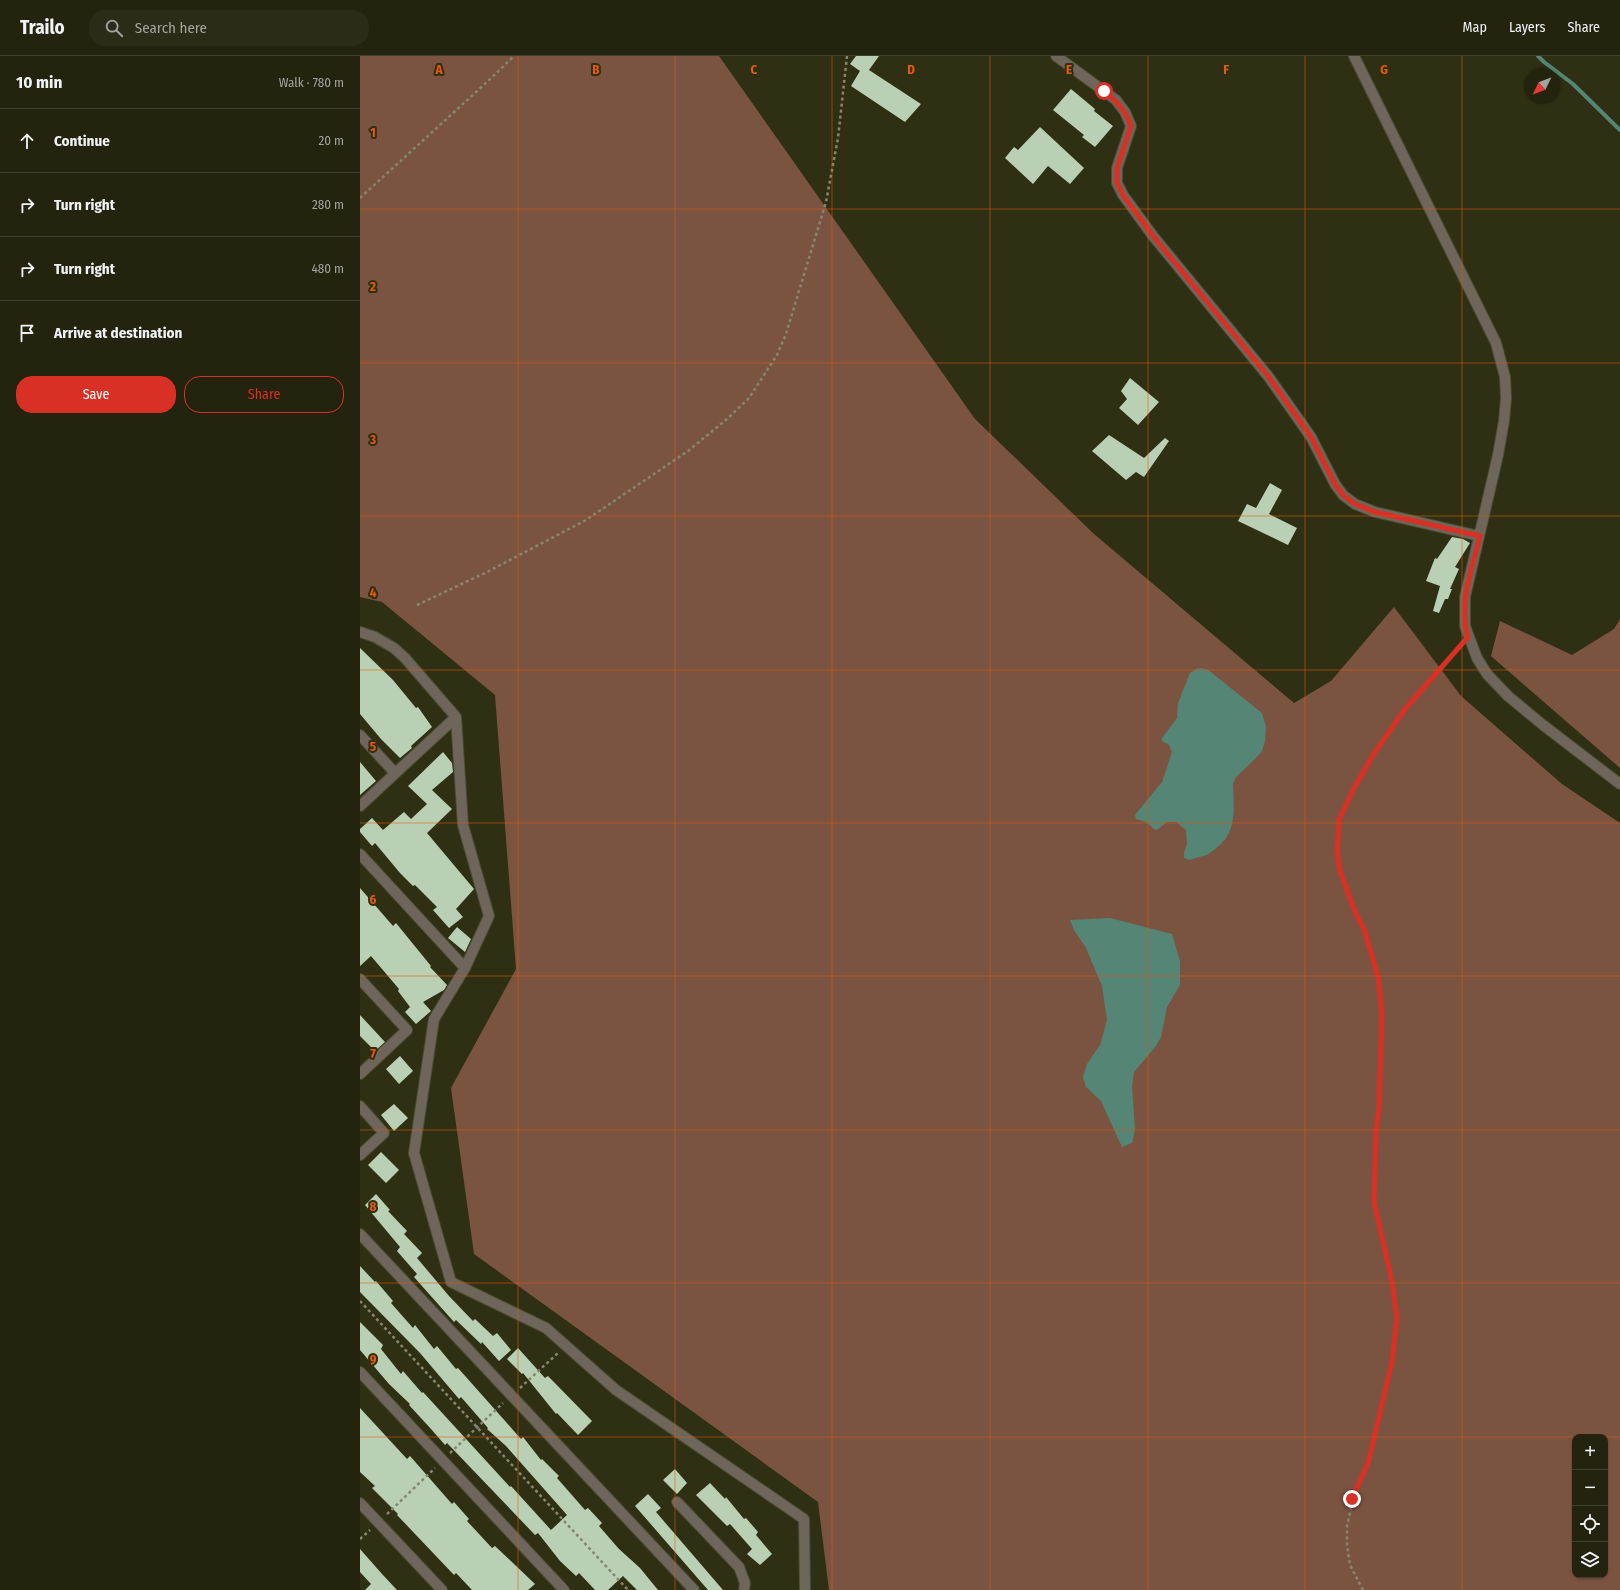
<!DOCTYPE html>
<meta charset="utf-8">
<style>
:root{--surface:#23230e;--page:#2b2b17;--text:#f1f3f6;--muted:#a3a49e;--line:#40402e;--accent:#d93025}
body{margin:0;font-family:"Fira Sans Condensed",sans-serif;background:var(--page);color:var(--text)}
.controls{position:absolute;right:12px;bottom:12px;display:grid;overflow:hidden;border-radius:8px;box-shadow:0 1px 3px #0004}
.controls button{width:36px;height:36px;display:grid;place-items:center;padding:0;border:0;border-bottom:1px solid var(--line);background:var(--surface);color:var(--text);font:20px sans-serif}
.compass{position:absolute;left:1164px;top:12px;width:36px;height:36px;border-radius:50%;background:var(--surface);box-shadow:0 1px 3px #0004;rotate:227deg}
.stop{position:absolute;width:12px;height:12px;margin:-9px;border:3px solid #d93025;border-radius:50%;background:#fff}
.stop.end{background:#d93025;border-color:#fff;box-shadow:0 1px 4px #0008}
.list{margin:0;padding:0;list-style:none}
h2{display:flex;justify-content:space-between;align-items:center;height:52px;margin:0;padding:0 16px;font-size:17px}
h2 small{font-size:13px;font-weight:400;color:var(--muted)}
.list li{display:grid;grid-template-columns:26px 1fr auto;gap:12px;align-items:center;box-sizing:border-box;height:64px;padding:0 16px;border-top:1px solid var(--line)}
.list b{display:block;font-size:15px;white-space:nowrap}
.list em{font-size:13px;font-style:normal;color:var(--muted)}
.actions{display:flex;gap:8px;padding:12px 16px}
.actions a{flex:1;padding:9px 0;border:1px solid var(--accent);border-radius:16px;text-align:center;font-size:14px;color:var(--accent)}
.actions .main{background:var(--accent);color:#fff}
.icon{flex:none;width:22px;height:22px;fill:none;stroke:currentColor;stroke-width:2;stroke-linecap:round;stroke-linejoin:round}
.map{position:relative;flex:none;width:1260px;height:1534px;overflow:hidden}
header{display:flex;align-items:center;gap:24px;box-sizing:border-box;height:56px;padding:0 20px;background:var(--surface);border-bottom:1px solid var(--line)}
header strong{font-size:19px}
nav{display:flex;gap:22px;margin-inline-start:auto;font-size:14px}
.search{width:280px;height:36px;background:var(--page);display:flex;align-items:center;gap:10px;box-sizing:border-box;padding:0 14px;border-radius:16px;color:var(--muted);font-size:15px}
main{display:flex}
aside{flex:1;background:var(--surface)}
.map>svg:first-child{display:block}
</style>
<header>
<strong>Trailo</strong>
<div class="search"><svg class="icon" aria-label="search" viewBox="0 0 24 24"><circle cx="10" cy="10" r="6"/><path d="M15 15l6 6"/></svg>Search here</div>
<nav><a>Map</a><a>Layers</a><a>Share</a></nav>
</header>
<main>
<aside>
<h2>10 min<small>Walk · 780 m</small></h2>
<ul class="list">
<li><svg class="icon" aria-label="ahead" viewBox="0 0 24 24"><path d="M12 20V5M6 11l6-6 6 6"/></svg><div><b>Continue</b></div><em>20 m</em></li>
<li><svg class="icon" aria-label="right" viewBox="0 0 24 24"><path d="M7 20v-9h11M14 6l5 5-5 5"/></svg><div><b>Turn right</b></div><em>280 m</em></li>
<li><svg class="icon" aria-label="right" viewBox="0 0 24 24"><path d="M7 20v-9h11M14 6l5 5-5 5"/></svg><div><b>Turn right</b></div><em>480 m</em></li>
<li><svg class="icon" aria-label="arrive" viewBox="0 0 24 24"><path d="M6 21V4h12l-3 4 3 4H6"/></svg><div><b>Arrive at destination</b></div></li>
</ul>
<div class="actions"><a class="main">Save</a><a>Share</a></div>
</aside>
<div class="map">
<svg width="1260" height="1534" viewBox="0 0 1260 1534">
<rect width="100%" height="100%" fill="#2f2f13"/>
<path fill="#7b5441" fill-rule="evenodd" d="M0,0h359l256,363 119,115 200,169 37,-22 63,-74 67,89 101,88 58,39v767h-791l-11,-88 -344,-248 -23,-166 65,-119 -21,-274 -113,-93 -22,-5zM1215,1381h30v138h-30z
M1260,563v149l-129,-112 9,-35 72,34 42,-26z"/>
<path fill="#558574" d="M838,612l9,1 55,44 4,14 -1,14 -3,10 -6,7 -20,19 -3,7c1,30 5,50 -23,69 -3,3 -14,4 -20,7l-6,-2v-5l3,-9 -1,-14 -10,-8h-9l-9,7 -3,1 -9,-8 -10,-3 -1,-4 27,-33 10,-30 -3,-7 -7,-4v-3l15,-20 1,-15 12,-30z
M750,862l62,16 8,27v24l-13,22 -6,30 -5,9 -22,26 -2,14 3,43 -3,14 -10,4 -21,-46 -15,-14 -3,-10 4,-13 13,-19 7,-25 -5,-34 -16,-38 -12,-18 -4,-10z"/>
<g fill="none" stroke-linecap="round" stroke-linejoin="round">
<path stroke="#558574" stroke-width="4" d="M1178,0l6,6 29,22 47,46"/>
</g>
<path fill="#bad0b4" d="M496,0h23l-10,14 52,34 -16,18 -54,-36 9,-15 -10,-7z
M711,33l24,20 -1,2 19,15 -18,21 -13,-10 2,-2 -31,-25z
M680,71l44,41 -14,16 -22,-18 -15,18 -28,-26 9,-11 4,3z
M770,322l29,24 -21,23 -19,-17 8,-9 -6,-8z
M749,379l35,23 21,-20 4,3 -25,36 -8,-5 -10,8 -34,-29z
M910,427l12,7 -13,24 28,14 -9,17 -50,-24 9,-17 9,4z
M1092,481l11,2 7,4 -15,24 4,2 -9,20h2l-4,10h-3l-6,14 -6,-2 7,-25 -14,-5 9,-23 2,1z
M0,592l33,32 23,28 2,-1 14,20 -21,19 1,2 -12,10 -19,-19 -21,-25z
M83,696l9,11 1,9 -21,18 20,19 -25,24 47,56 -18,20 7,8 -14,11 -16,-18 4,-3 -22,-22 -2,1 -13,-13 -25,-30 -3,3 -12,-14v-3l12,-11 11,12 21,-18 7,7 16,-15 -19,-18z
M0,706l16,19 -16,14z
M0,832l33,38 3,-3 35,43 -1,1 17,18 -3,5 -21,12 8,9 -15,13 -11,-12 5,-5 -12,-16 1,-2 -28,-33 -11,10z
M97,871l14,12 -6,13 -17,-14z
M0,959l25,27 -10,9 -15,-15z
M40,1000l13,15 -14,13 -13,-15z
M34,1048l14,14 -14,13 -13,-16z
M21,1096l18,18 -13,13 -18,-18z
M16,1138l14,16 -2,1 19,20 -3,3 18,19 -5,5 32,38 24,25 2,-2 18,17 4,-3 14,17 -12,11 -17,-19 -1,2 -25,-24 -2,2 -40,-45 3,-3 -20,-23 3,-4 -35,-42z
M0,1210l15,16 1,-1 17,20 -2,2 22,25 2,-3 19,24 3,-3 19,23 2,-1 63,71 2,-2 18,23 1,-1 17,17 -2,2 28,32 3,-2 14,15 -3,3 20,23 21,19 18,22h-21l-14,-14 -15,14h-13l-16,-17 -3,3 -16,-15 -22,-28 -3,2 -88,-92 -2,2 -14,-16 -22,-24 1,-1 -21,-20 -29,-34v-28l23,23 -2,4 20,25 2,-3 19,22 1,-1 87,95 1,-1 40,44 16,-15 -61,-69 -19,-17 1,-1 -27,-31 -2,2 -39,-46 -60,-61z
M158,1292l27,30 3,-2 44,45 -14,14 -21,-22 -1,1 -33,-41 -1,1 -15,-15z
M0,1352l47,51 3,-3 42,48 2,-2 15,17 -2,2 25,27 3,-2 40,38 -7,6h-56l-16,-17 -2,2 -57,-60 1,-1 -26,-26 3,-2 -15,-14z
M315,1413l12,14 -10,11 -14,-14z
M350,1427l15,16 1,-2 18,22 2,-1 12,14 -2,3 16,19 -12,11 -13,-11 5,-5 -22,-25 -3,2 -31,-31z
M288,1438l13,14 -5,4 67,78h-15l-73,-84z
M0,1493l22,25 15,16h-32l6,-6 -11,-12z"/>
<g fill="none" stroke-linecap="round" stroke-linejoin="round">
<defs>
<path id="minor" d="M696,0l60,44 9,12 6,14 -14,42v15l6,12 30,41 115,140 43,61 24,47 8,11 12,9 20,8 104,24
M994,0l142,287 9,34 1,21 -2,23 -6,34 -33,142v29l12,32 10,16 21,22 35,29 77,59
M0,576l15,5 19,11 11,10 51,59 -96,89
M96,661l7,108 26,91 -24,52 -31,51 -20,134 37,129 95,46 70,62 188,129 1,71
M0,679l35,38
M0,798l105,114
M0,923l47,51 -47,44
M0,1050l24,27 -24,22
M0,1178l334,356
M0,1316l204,218
M317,1446l62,65 6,16 -1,7
M0,1447l82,87"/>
</defs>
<use href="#minor" stroke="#4c4c32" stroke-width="12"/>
<path stroke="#878771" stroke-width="2.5" stroke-dasharray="3 3" stroke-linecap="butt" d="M0,142l127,-116 27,-26
M57,549l70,-33 99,-52 102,-69 39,-32 22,-21 28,-43 9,-21 40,-132 12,-64 9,-82
M0,1245l268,289
M160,1332l38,-35
M90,1397l53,-50
M27,1458l48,-46
M0,1483l10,-9
M1003,1534l-13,-25 -3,-20v-19l6,-27 16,-36 23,-101 5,-45 -6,-40 -17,-75 2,-72 3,-23 3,-93 -4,-37 -14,-48 -9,-17 -15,-41 -3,-18 2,-32 14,-31 20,-35 32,-46 55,-63"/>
<use href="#minor" stroke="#6e665a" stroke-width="10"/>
</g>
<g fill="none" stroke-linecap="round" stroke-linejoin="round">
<path stroke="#d93025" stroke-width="5" d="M744,35c13,10 22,20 27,35l-14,42v15l6,12 30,41 115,140 43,61 24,47 8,11 12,9 20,8 105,24c-8,32 -22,68 -12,101l-63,72 -32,46 -20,35 -14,30 -2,33 3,18 15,41 9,17 14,48 4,37 -3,93 -3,23 -2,72 17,75 6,40 -5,45 -24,101 -16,36"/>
</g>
<path fill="none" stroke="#e8590c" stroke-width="1" stroke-opacity="0.55" d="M158,0v1534M315,0v1534M472,0v1534M630,0v1534M788,0v1534M945,0v1534M1102,0v1534M0,153h1260M0,307h1260M0,460h1260M0,614h1260M0,767h1260M0,920h1260M0,1074h1260M0,1227h1260M0,1381h1260"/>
<g font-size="13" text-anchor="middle" font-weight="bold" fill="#e8590c" stroke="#2f2f13" stroke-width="4" stroke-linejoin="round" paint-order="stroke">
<text x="79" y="18">A</text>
<text x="236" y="18">B</text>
<text x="394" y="18">C</text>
<text x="551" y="18">D</text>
<text x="709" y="18">E</text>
<text x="866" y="18">F</text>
<text x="1024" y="18">G</text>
<text x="13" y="81">1</text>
<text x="13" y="235">2</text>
<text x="13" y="388">3</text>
<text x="13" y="541">4</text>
<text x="13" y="695">5</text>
<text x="13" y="848">6</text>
<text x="13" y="1002">7</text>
<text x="13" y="1155">8</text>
<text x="13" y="1308">9</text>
</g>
</svg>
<div class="controls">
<button>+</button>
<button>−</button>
<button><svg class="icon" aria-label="locate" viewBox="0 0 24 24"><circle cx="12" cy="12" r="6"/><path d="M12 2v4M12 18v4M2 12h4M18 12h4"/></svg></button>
<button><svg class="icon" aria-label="layers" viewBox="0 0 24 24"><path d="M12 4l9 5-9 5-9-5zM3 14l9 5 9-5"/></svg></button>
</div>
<svg class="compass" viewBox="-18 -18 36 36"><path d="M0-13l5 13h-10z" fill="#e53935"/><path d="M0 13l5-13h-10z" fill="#a3a49e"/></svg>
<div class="stop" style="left:744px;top:35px"></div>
<div class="stop end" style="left:992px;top:1443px"></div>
</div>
</main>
